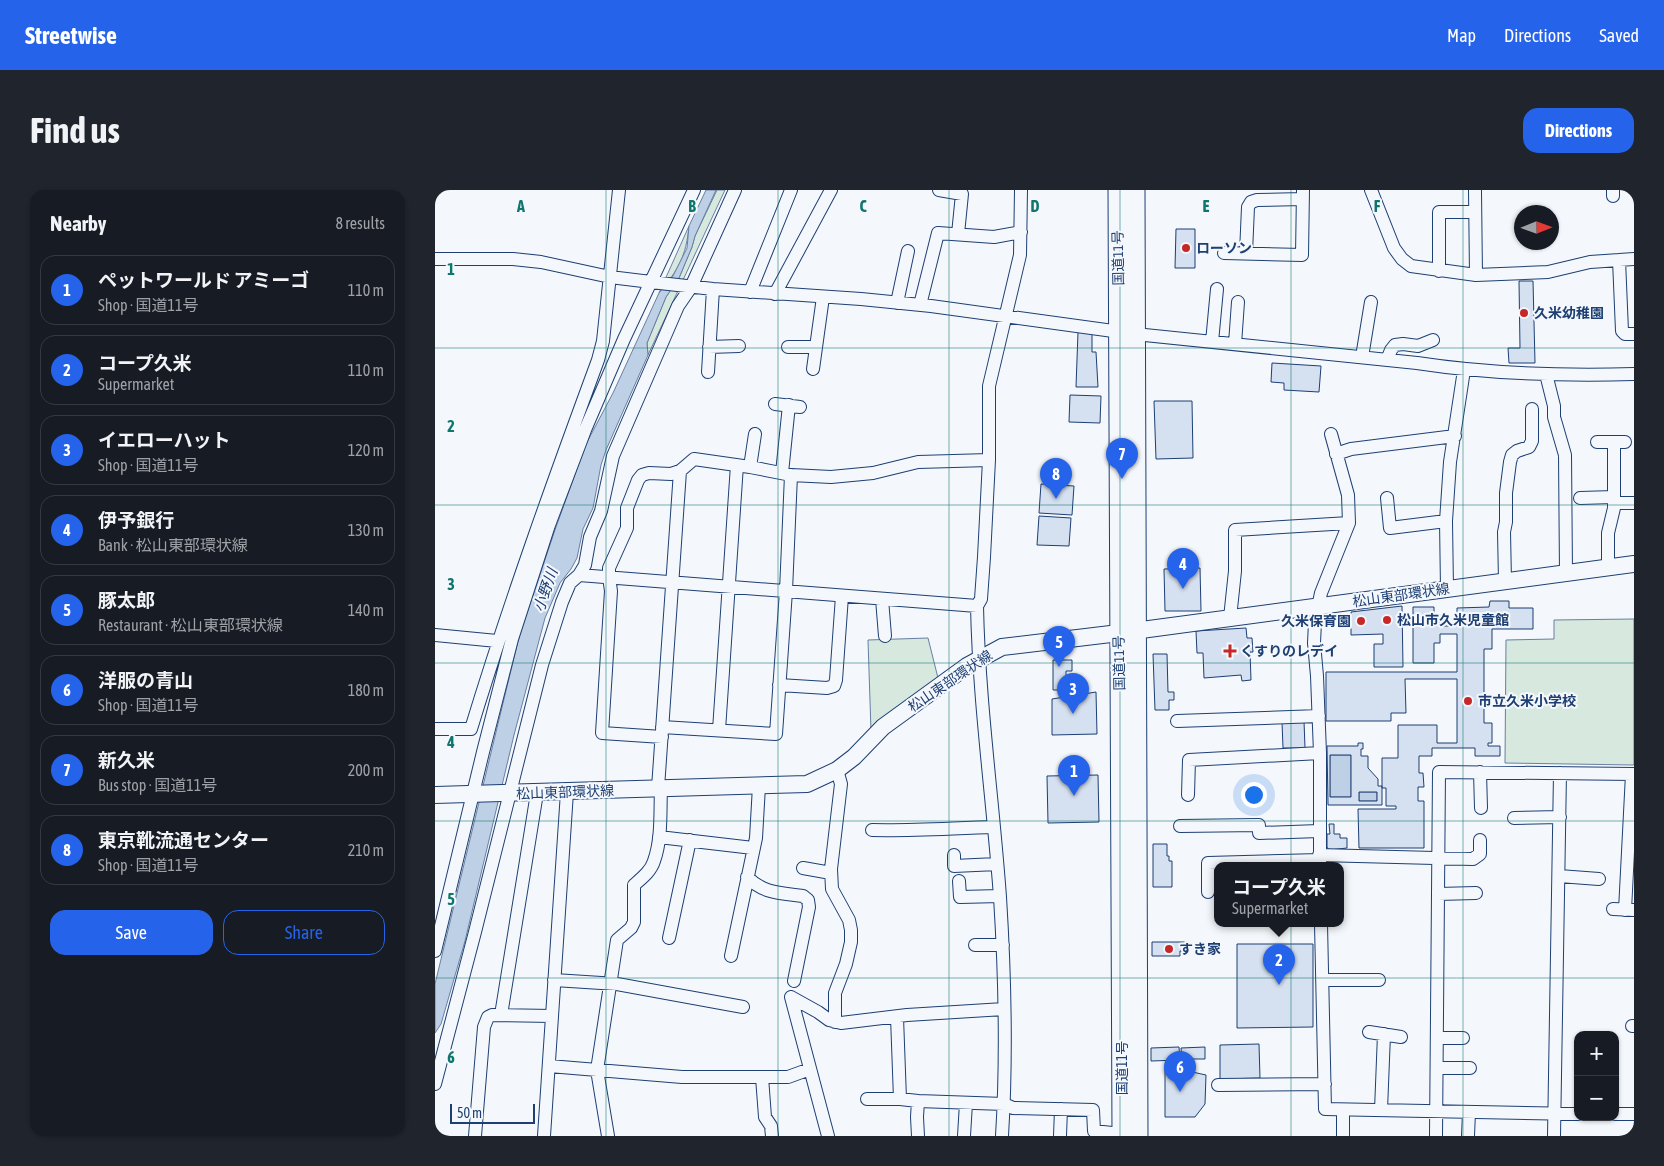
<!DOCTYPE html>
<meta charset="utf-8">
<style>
:root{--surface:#171b24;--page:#20242c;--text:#f1f3f6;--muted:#9ea1a6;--line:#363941;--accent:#2563eb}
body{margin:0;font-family:"Asap Condensed","Noto Sans JP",sans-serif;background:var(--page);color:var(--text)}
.controls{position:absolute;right:15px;bottom:15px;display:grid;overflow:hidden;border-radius:10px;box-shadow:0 1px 4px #0004}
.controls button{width:45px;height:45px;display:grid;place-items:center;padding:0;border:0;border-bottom:1px solid var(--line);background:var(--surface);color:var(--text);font:25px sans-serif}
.compass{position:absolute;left:1079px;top:15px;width:45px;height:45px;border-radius:50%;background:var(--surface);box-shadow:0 1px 4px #0004;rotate:89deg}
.scale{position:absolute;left:15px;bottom:12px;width:85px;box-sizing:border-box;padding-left:5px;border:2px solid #1d3f73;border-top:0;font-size:14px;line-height:18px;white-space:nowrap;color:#1d3f73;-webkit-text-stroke:4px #f4f7fb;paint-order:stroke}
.you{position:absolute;left:818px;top:604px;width:18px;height:18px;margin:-12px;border:4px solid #fff;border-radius:50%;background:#1a73e8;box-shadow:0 0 0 8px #1a73e833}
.badge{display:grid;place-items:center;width:32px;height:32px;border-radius:50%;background:var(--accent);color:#fff;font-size:16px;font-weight:700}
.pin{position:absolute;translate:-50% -41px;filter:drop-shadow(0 1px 2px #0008)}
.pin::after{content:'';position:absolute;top:26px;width:18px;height:15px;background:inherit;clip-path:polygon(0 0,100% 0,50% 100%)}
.popup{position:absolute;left:779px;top:672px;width:130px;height:65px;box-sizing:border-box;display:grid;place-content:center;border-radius:10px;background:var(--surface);filter:drop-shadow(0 1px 4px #0005);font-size:16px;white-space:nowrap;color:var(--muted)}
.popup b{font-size:19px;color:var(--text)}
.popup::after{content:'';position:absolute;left:50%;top:100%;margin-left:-10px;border:10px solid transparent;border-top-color:var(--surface)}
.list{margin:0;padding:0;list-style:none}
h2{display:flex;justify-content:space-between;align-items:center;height:65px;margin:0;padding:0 20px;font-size:21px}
h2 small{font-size:16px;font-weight:400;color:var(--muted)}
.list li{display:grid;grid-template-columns:32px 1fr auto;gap:15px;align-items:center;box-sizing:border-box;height:70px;margin:0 10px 10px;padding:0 10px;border:1px solid var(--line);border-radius:15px}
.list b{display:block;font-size:19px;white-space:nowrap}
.list p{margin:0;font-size:16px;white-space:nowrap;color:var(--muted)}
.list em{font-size:16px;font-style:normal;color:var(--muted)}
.actions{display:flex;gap:10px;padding:15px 20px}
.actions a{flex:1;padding:11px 0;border:1px solid var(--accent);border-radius:15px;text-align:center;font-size:18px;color:var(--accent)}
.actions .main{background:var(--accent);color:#fff}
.map{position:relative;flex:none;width:1199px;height:946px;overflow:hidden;border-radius:15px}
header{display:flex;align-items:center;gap:30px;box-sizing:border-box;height:70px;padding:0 25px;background:var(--accent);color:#fff}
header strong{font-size:24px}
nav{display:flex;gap:28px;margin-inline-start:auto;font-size:18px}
.intro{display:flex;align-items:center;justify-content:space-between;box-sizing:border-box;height:120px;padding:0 30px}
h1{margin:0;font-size:35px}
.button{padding:12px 22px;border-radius:15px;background:var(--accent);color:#fff;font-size:18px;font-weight:700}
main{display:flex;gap:30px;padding:0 30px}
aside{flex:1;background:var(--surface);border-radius:15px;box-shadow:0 1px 4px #0004}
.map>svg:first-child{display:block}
</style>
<header>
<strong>Streetwise</strong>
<nav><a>Map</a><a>Directions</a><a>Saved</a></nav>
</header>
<div class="intro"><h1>Find us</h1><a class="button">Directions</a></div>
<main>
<aside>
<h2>Nearby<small>8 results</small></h2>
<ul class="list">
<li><span class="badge">1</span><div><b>ペットワールド アミーゴ</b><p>Shop · 国道11号</p></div><em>110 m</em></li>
<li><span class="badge">2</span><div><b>コープ久米</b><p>Supermarket</p></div><em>110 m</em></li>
<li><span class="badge">3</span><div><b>イエローハット</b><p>Shop · 国道11号</p></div><em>120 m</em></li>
<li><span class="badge">4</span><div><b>伊予銀行</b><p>Bank · 松山東部環状線</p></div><em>130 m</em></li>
<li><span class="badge">5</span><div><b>豚太郎</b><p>Restaurant · 松山東部環状線</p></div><em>140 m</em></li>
<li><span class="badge">6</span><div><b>洋服の青山</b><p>Shop · 国道11号</p></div><em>180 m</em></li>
<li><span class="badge">7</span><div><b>新久米</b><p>Bus stop · 国道11号</p></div><em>200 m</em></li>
<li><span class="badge">8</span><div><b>東京靴流通センター</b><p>Shop · 国道11号</p></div><em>210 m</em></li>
</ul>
<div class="actions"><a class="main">Save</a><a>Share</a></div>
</aside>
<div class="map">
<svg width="1199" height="946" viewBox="0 0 1199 946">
<rect width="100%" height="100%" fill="#f4f7fb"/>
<path fill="#d7e8df" stroke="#687fa3" d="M282,0h8l-77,165 -1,-12 19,-46 13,-19 13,-31 3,-11z
M254,36c-3,31 -11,44 -30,67z
M1199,429v146l-129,-2 1,-123 48,-1v-19z
M493,448l10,40 -67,53 -3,-91z"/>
<path fill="#bed0e5" stroke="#687fa3" d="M271,0h10l-21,46 -3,11 -13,31 -13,19 -19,46 1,12 -42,95 -5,15 -8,43 -10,21 -6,29 -6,11 -11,14 -15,35 -31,117 -49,206 -24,83 -6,9v-49l85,-351 36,-106 30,-83 27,-51 46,-100 14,-17 14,-28 2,-22z
M895,565h21v42h-21z
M924,602h18v9h-18z"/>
<path fill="#d5e0f0" stroke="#1d3f73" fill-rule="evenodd" d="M741,39h19v39h-20z
M1084,91h14l2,82h-26l-1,-15h12z
M643,142h14v20h4l2,35h-22z
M837,173l49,3 -2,26 -35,-2v-7l-13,-1z
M635,205l31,1 -1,27 -31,-1z
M719,211h38l1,57 -37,1z
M606,294l33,2 -2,29 -33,-2z
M604,326l32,2 -2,28 -32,-1z
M765,378l1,43h-36l-1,-42z
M1055,411h19v7h24v21h-41v20h-8v74h8v20h-4v3h12v10h-25v-8h-43v8h-13v17h4l1,14h-6v14h6v47h-65l-1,-39h38v-3h-10v-18h-4v-30h16v-33h39v18h20v-64h-52l1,34h-15v8h-65v-49h131v-38h-17v9h-6v20h-21v-56h21v8h6v11h17v-18l32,-1z
M967,416l1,61h-29v-23h9v-10l-32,1v-23z
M811,438l1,10h5l1,14h-3l1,28 -9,1 -1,-6 -37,3 -1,-25h-6l-1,-22z
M718,464h14l1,38h6v8h-5v10h-14z
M618,470h19v11h-6v19h-13z
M661,502l1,42 -45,1v-36z
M869,531l1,27h-22l-1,-26z
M923,553h5v6h-2v7h7v12l10,11v7h4v19h-54l-1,-59h31zM895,565h21v42h-21zM924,602h18v9h-18z
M663,585l1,47 -51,1 -1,-47z
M894,634h5v10h6v4h7v10l-18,2 -2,-3v-13h3z
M718,654h14v12h2v5h3v26h-19z
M717,752h33v9h-5v5h-28z
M802,754h76v83l-76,1z
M824,854l1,34 -40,1v-34z
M744,857l1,13 -29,1v-13z
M770,857v12h-23l-1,-11z
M730,876l41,9 -1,29 -10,13h-30z"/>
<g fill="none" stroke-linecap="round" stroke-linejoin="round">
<defs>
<path id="minor" d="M504,0l23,4 -4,40
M936,0l23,58 8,11 9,7 65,9 72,-3 42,-10 44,-3
M1178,0v6
M1040,1l1,84
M789,63l78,2 1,-65
M811,63l2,-46 3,-5 6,-2 46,-1
M0,69h78l28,3 69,15 41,5 62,7 148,10 70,7 204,28 282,29c72,11 144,13 217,11
M1184,70l3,71 3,3h9
M1004,81v-59h36
M315,102l41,-102
M340,104l56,-104
M462,113l11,-52
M485,115l18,-72 56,4 27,-5
M777,152l5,-53
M800,154l3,-42
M274,157l30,-1
M353,157h28
M927,167l9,-55
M952,170l4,-10 4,-5 8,-1 15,2 15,-6
M378,179l10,-72
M273,182l5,-83
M1111,184l8,32v11l11,38 1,118
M340,214l25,3
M1162,252h28
M901,264l15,-5 104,-13
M315,277l5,-33
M347,283l7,-68
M952,308l3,30 56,-7
M1145,308l34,-1
M1179,313h20
M1173,377v-34l6,-25v-66
M144,385l398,31
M1070,391l-1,-49 2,-10v-29l4,-31 2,-7 5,-4 12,-4 3,-6v-32
M1012,399l-1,-68 4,-59 14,-92
M447,409l3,37
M795,428l5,-47v-41l114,-7
M0,445l62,6
M344,495l48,3 7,-2 2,-6 6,-84
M742,531l142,-5
M227,537l114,7 10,-143 5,-116
M0,539h36c38,-125 82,-247 127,-369l5,-19 16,-151
M284,540l18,-265
M227,547l-60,-4 9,-142 -2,-14v-9l18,-40v-20l11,-28 4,-5 7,-2 22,1 9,-3 14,-12 56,8 41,8 40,2 42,-4 45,-11 71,-2
M1045,582l1,36
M223,598l22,-317
M753,605l1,-35 131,-7
M1079,628l46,-1
M745,636l79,-1v8l60,-2
M437,640c41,1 81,-2 122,-3
M224,647l94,11
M519,665v11l43,-2
M884,665l154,4 7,-5v-14
M885,676v-113l-3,-77 -3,-33 1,-21 6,-29 28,-70 -1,-28 -17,-61
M368,678l28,5
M1124,686l40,3
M312,687c17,17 34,16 56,19l5,4 1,7 -15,74
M524,691l1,16 40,-1
M773,702v-29l112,-3
M1003,704l38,-1
M1178,719l21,1
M1190,720l7,-136
M886,734l4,185 253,5
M234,748l21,-98
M540,755h28
M0,761l48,-199 29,-113 37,-114 36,-95 39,-91 70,-149
M296,766l25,-118 3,-52
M119,790l63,4 126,23
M887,790h57
M356,807l27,15 11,8 12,3 66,-8 97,-6
M356,807l37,139
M66,825l36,-222
M462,827l3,82
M400,832v-29l11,-29 5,-22v-12l-2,-10 -17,-31 -1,-20 10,-85 -4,-14
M1197,836h2
M934,842l32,5
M1002,848h26
M114,876l133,11h106l22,-8
M1002,878h33
M327,887l3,40 6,9 1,10
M0,894l40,-152 67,-267 20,-63 8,-19 9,-8 6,-10 5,-28 11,-26 12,-55 65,-150 13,-19 44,-97
M783,895l107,-1
M432,909h33l18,2
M946,920l3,-76
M1180,924h19
M40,946l9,-109 4,-10 4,-2 60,1
M109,946l23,-344
M173,946l-11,-66 20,-130 14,-12 3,-6v-37c8,-7 17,-14 20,-24 8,-22 6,-49 7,-73
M483,946l-1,-19 1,-16 86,3 9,4 80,2 1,21 36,4
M529,946l2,-33
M567,946c5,-80 3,-159 -2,-239 -7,-97 -21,-193 -23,-291l4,-7 3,-42 5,-97v-74l31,-131 1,-65
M625,946l1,-27
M908,946v-26
M1001,946l3,-364 195,2
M1033,946l1,-24
M1119,946l6,-363"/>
<path id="major" d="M0,605l372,-11 30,-14 17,-13 29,-30 84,-61 35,-19 117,-14 515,-69"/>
<path id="highway" d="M683,0l4,946
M700,0l3,946"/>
</defs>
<use href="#minor" stroke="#1d3f73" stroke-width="14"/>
<use href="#major" stroke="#1d3f73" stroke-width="18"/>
<use href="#highway" stroke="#1d3f73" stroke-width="21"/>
<use href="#minor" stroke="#f4f7fb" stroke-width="12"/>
<use href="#major" stroke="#f4f7fb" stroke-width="16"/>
<use href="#highway" stroke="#f4f7fb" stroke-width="19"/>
</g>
<path fill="none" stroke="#0f766e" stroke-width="1" stroke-opacity="0.55" d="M171,0v946M343,0v946M514,0v946M685,0v946M856,0v946M1028,0v946M0,158h1199M0,315h1199M0,473h1199M0,631h1199M0,788h1199"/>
<g fill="#c62828" stroke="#f4f7fb" stroke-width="2">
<circle cx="751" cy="58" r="5"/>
<circle cx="1089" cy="123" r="5"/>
<circle cx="952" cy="430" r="5"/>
<circle cx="926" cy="431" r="5"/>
<path d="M792.5 453.5h5v5h5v5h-5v5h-5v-5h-5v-5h5z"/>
<circle cx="1033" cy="511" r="5"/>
<circle cx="734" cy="759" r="5"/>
</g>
<g text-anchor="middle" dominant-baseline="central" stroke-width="4" stroke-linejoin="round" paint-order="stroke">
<g font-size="14" font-weight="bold" fill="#1d3f73" stroke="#f4f7fb" text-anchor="start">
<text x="761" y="58">ローソン</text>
<text x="1099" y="123">久米幼稚園</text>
<text x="962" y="430">松山市久米児童館</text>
<text x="916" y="431" text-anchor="end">久米保育園</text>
<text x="805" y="461">くすりのレデイ</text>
<text x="1043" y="511">市立久米小学校</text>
<text x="744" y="759">すき家</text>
</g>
<g font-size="14" fill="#1d3f73" stroke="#f4f7fb">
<text transform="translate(683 68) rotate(-91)">国道11号</text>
<text transform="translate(966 405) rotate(-8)">松山東部環状線</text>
<text transform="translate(684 473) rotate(-91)">国道11号</text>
<text transform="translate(515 491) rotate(-34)">松山東部環状線</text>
<text transform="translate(130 602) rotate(-2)">松山東部環状線</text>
<text transform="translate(687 878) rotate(-90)">国道11号</text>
</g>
<g font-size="15" font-style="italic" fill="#1d3f73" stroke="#f4f7fb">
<text transform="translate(110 400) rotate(-71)">小野川</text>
</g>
</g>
<g font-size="16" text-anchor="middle" font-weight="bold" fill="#0f766e" stroke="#f4f7fb" stroke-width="4" stroke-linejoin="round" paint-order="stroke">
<text x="86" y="22">A</text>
<text x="257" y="22">B</text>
<text x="428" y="22">C</text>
<text x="600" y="22">D</text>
<text x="771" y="22">E</text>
<text x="942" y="22">F</text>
<text x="16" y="85">1</text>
<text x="16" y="242">2</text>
<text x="16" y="400">3</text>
<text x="16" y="558">4</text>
<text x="16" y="715">5</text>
<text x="16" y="873">6</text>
</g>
</svg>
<div class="controls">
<button>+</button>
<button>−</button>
</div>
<svg class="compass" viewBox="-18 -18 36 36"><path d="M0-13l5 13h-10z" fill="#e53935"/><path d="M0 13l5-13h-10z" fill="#9ea1a6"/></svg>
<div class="scale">50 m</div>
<div class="you"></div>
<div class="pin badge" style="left:639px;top:606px">1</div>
<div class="pin badge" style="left:844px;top:795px">2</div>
<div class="popup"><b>コープ久米</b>Supermarket</div>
<div class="pin badge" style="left:638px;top:524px">3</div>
<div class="pin badge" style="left:748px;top:399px">4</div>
<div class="pin badge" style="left:624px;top:477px">5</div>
<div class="pin badge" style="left:745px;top:902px">6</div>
<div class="pin badge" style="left:687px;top:289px">7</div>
<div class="pin badge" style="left:621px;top:309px">8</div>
</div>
</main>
